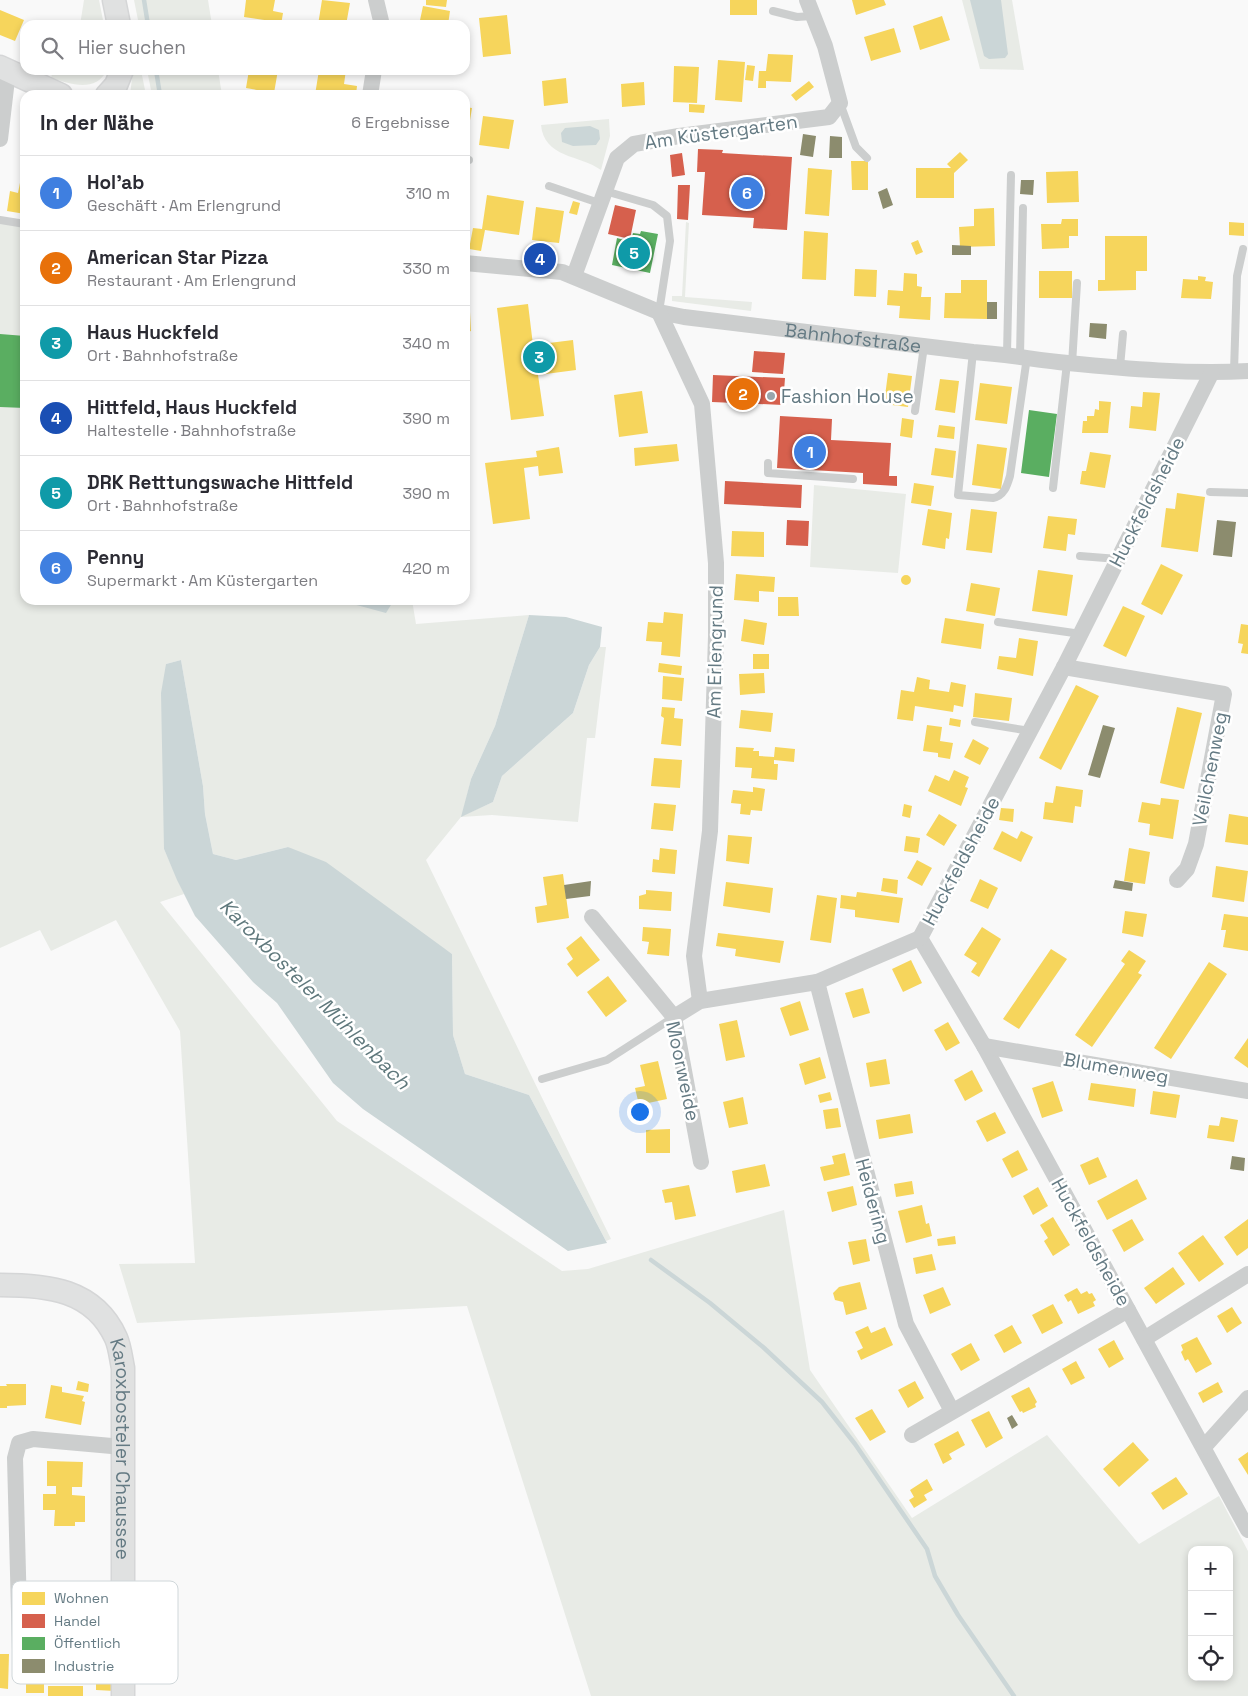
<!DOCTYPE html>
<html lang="de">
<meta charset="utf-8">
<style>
:root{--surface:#fff;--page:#f2f2f3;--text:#2b2b33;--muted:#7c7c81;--line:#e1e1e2;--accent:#0f766e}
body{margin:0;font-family:"Space Grotesk",sans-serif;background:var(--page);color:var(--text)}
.controls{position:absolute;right:15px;bottom:15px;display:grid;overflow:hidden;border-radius:10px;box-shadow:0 2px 8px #0003}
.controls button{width:45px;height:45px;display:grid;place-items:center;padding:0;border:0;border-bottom:1px solid var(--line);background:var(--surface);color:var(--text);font:25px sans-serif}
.you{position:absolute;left:639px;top:1111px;width:18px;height:18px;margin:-12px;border:4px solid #fff;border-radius:50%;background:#1a73e8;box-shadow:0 0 0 8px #1a73e833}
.badge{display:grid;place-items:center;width:32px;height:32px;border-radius:50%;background:var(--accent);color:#fff;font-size:16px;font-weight:700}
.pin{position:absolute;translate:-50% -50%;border:2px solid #fff;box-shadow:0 1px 5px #0006}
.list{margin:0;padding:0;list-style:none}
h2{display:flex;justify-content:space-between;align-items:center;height:65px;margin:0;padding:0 20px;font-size:21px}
h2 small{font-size:16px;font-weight:400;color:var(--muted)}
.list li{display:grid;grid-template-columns:32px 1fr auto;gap:15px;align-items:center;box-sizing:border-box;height:75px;padding:0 20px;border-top:1px solid var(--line)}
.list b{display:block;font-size:19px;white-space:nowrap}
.list p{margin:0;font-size:16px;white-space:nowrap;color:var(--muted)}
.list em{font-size:16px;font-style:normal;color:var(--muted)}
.icon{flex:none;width:28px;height:28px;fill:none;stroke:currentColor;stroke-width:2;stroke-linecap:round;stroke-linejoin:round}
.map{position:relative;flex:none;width:1248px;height:1696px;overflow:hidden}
.search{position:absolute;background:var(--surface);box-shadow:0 2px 8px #0003;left:20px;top:20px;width:450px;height:55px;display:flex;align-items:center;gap:12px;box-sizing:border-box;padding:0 18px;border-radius:15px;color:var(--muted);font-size:19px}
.panel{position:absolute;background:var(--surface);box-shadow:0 2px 8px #0003;left:20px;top:90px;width:450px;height:515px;border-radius:15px}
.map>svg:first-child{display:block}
</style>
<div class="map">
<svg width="1248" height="1696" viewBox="0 0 1248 1696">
<rect width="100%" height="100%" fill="#f9f9f9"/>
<path fill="#e8ebe6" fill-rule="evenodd" d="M84,0h15l5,25h-24z
M134,0h74l4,25h-73z
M962,0h50l12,70 -44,-1z
M53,70h54c-11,23 -37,14 -56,8z
M133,70h8l5,25h-16z
M147,70h71l4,25h-70z
M609,119l1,17 -9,34c-21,-15 -57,-12 -60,-45z
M0,219l25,3v378h387l4,24 113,-9 -34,111 -24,53 -9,37 31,-14 9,-26 71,-63 16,-48 11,-18h6l-11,91h-8l-9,84 -86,-7 -31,2 -35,43 185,379 -5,2 -77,-146 -64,-21 -12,-39 -1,-81 -164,-107 -52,13 -23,-6 -8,-40 -2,-28 -22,-126 -15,4 -2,185 20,45 -24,8 177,219 225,150 26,-2 196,-59 26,160 102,148 135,-83 92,109 80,-48 29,55v145h-657l-124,-390 -330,17 -18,-59 76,-1 -15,-232 -64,-111 -65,31 -11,-21 -40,18zM1192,1550h37v127h-37z
M686,222l3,1 -4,74 67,5 -1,9 -79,-10v-5h10z
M814,485l92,9 -8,79 -88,-6z"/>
<path fill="#cbd6d7" d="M970,0h31l7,54 -3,4 -16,1 -5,-3z
M590,126l9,4 1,9 -4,6 -23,1 -11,-4 -1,-9 4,-5z
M338,600h56l-8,13z
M529,615l37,2 36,10 -2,20 -11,18 -16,48 -71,63 -9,26 -32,15 10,-38 24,-53z
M181,660l22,126 2,28 8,40 23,6 52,-13 38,15 126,92 1,81 12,39 64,21 78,148 -39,8 -205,-142 -30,-26 -56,-80 -24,-21 -58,-66 -18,-36 -13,-31 -3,-156 5,-29z"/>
<path fill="#f6d55c" d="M246,0h29l-2,11 10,2 -2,12h-10v-4l-27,-4z
M322,0l28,3 -4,22h-28z
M426,0h21l-1,7 -20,-2z
M730,0h27v15h-27z
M852,0h32l2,5 -30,10z
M423,6l27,5 -2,14h-29z
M0,10l24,10 -9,21 -15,-6z
M507,15l4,39 -28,3 -4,-39z
M942,16l8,24 -30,10 -7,-24z
M894,28l7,24 -30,9 -7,-24z
M768,54l25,1 -2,27 -25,-1v7h-8l1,-17h7z
M718,60l27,2 -3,40 -27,-2z
M747,65l8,1 -2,15 -8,-1z
M674,66l25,1 -2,36 -24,-1z
M249,70h29l-4,23 -28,-5z
M319,70h27l-2,14 13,2 -1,9h-41z
M566,78l2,25 -24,3 -2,-25z
M809,81l5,6 -18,14 -5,-6z
M644,82l1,23 -23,2 -1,-23z
M689,104l16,1 -1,8 -15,-1z
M465,107l7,1 -5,31h-2z
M483,116l31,4 -5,29 -30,-4z
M960,152l8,8 -14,13v25h-38v-30h35l-4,-4z
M851,161h17v29h-16z
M24,162h1v52l-18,-3 3,-20 8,2z
M808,168l24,2 -3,46 -24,-2z
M1078,171l1,31 -32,1 -1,-31z
M487,195l37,6 -5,34 -34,-5 -4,21 -12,-2 4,-21 9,1z
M573,201l7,2 -3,12 -8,-2z
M536,207l28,4 -5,32 -27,-3z
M994,208l1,38 -35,1 -1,-20 15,-1v-17z
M1062,219h16v17h-9v12l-27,1 -1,-25h20z
M1229,222l15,1v13l-15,-1z
M804,231l24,2 -2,47 -24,-1z
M1105,236h42v35h-11v19l-38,1v-11h7z
M918,240l5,12 -7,3 -5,-12z
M855,269l22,1 -1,27 -22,-1z
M1039,271h33v27h-33z
M904,273l13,1v12l5,1 -1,10h10l-1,23 -31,-2 1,-12 -13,-1 1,-15 15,1z
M1198,276l8,1 -1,4 8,1 -2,17 -30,-1 2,-19 15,1z
M961,280h26v39l-43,-1 1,-25h16z
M528,304l5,41 40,-5 3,30 -38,5 6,41 -33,4 -14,-112z
M465,310l5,2 1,19 -6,2z
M888,373l24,3 -4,31 -24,-3z
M940,379l19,2 -4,32 -20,-3z
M980,383l32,4 -5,37 -32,-4z
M642,391l6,42 -29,4 -5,-42z
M1143,392l17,1 -4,38 -27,-3 2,-22 11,1z
M1099,401l12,1 -3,31h-26l1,-12h4v-5h7l1,-7 4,1z
M902,418l12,2 -2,18 -12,-2z
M939,425l16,2 -1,12 -17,-2z
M677,444l2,17 -44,5 -1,-18z
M977,444l30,4 -6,41 -29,-4z
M559,447l4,26 -24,3 -1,-10 -14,2 6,51 -37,5 -8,-61 52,-6 -1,-6z
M935,448l21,3 -3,27 -22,-3z
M1090,452l21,3 -6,33 -25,-4 2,-13h4z
M914,483l20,3 -3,20 -20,-3z
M1177,493l28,4 -7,55 -37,-5 5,-39 9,1z
M928,509l24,4 -3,26 -3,-1 -1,11 -23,-4z
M971,509l26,3 -5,41 -26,-3z
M1048,516l29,3 -2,16 -7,-1 -2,17 -23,-3z
M732,531l32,1v25l-33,-1z
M1161,564l22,11 -21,40 -21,-11z
M1038,570l35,5 -6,41 -35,-5z
M736,574l39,3 -1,15 -15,-1v11l-25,-2z
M901 580a5 5 0 1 1 10 0a5 5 0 1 1-10 0Z
M971,583l29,5 -5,28 -29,-5z
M778,597h20l1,19h-21z
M1123,606l22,10 -19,41 -23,-11z
M664,612l19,2 -3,43 -19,-2 1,-13 -16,-1 2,-19 15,1z
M945,618l39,6 -3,25 -40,-6z
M744,619l23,4 -3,22 -23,-4z
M1241,624l7,1v29l-7,-1 2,-9 -5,-1z
M1019,638l19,3 -5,35 -36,-7 2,-13 17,2z
M753,654h16v15h-16z
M659,663l23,3 -1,9 -23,-3z
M764,673l1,20 -25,2 -1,-21z
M663,676l21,2 -2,23 -20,-2z
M917,677l13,3 -1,9 20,3 2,-10 15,3 -3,22 -9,-2 -1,7 -38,-6 -2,15 -16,-2 4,-29 13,2z
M1076,685l23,11 -38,74 -22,-12z
M975,693l37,5 -3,23 -36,-4z
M662,707l13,1 -1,10 9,1 -2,27 -20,-2 3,-26 -3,-2z
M1177,707l25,6 -18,76 -24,-6z
M741,710l32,3 -2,19 -32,-4z
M950,718l11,2 -1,7 -11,-2z
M927,725l15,2 -2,14 13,2 -3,16 -12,-2v-4l-15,-2z
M973,739l16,9 -9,17 -16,-8z
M736,747l18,1 -1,3h6v5l15,1 1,-10 20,2 -1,13 -20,-2v4h4l-1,16 -26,-2 1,-10 -17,-1z
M654,758l28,2 -2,28 -29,-2z
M954,770l15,7 -4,10 3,1 -7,18 -33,-15 7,-16 14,6z
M1056,786l27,4 -2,17 -6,-1 -2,17 -30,-4 2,-17 8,1z
M753,787l12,2 -3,22 -11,-1 -1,5 -10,-1 1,-10 -10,-1 2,-13 20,2z
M1161,798l18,2 -6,39 -24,-4 1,-11 -12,-2 4,-20 18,3z
M654,803l22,2 -3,26 -22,-2z
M904,804l8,2 -2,12 -8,-2z
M1001,808l13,1 -1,13 -14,-2z
M939,814l18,11 -13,21 -18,-11z
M1229,814l19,3v28l-23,-3z
M1002,831l15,8 4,-8 12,6 -12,25 -28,-13z
M728,835l24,2 -3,27 -23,-3z
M906,836l14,2 -2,15 -14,-2z
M660,848l17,2 -2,24 -23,-2 1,-13 6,1z
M1129,848l21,4 -5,32 -21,-3z
M917,860l15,8 -10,18 -15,-8z
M1216,866l32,5 -4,31 -32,-5z
M563,874l6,44 -32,5 -2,-16 12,-2 -4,-28z
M883,878l15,2 -1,14 -16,-3z
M980,879l18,9 -10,21 -18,-8z
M726,882l47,6 -3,25 -47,-7z
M646,890l26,2 -1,19 -32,-2v-13l7,-2z
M857,892l46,6 -4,25 -44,-6v-7l-15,-2 1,-13 15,2z
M817,895l20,3 -6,45 -21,-3z
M1125,911l22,3 -4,23 -21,-4z
M1224,914l24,3v34l-25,-4 3,-17h-5z
M643,927l28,2 -2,27 -22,-2 2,-12 -7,-1z
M982,927l19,12 -22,38 -8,-5 6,-9 -13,-8z
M718,933l66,8 -4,22 -45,-7 1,-7 -20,-3z
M581,936l19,24 -23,17 -10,-13 6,-5 -7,-11z
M1051,949l16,10 -48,70 -16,-10z
M1129,950l17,11 -8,12 4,2 -50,72 -17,-12 50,-71 -4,-3z
M911,960l11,23 -19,9 -11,-23z
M1209,962l18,12 -56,85 -17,-11z
M608,976l19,25 -21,16 -19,-25z
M863,988l7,25 -17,5 -8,-25z
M800,1001l9,29 -19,6 -10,-28z
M737,1020l8,37 -19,4 -7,-37z
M948,1022l12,21 -14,8 -12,-21z
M1248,1038v30l-14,-10z
M820,1057l6,21 -21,7 -6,-21z
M886,1059l4,25 -20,3 -4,-24z
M658,1061l9,38 -28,6 -4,-17 10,-2 -5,-21z
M972,1070l11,21 -18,10 -11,-21z
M1053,1081l10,30 -21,7 -10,-30z
M1091,1083l45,6 -2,18 -46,-7z
M1153,1091l27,4 -4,23 -26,-4z
M830,1092l2,8 -12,3 -2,-8z
M743,1097l5,27 -19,4 -6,-26z
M838,1108l3,19 -15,2 -3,-19z
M995,1112l11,21 -19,9 -11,-21z
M910,1114l3,19 -34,6 -3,-19z
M1221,1117l17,3 -4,22 -27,-4 2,-13 10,1z
M670,1129v24h-24v-23z
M1018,1150l10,20 -16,8 -10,-19z
M845,1153l5,22 -26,6 -4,-14 14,-3 -2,-8z
M1098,1157l9,20 -18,8 -9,-20z
M765,1164l5,22 -34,7 -4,-22z
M1137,1179l10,20 -40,21 -10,-19z
M912,1181l2,13 -18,3 -2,-13z
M689,1185l7,31 -21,4 -3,-18 -7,1 -3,-13z
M853,1186l4,19 -25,7 -5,-20z
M1038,1187l10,19 -15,9 -10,-19z
M922,1205l4,19 3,-1 3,13 -26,7 -8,-32z
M1053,1217l17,28 -17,11 -9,-15 4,-3 -8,-13z
M1132,1219l12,21 -20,12 -12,-22z
M1248,1219v29l-11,8 -13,-19z
M1203,1235l21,29 -25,18 -21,-29z
M955,1236l1,8 -18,2 -1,-7z
M866,1239l4,22 -17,4 -5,-23z
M932,1254l4,16 -20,4 -3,-16z
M1173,1267l12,17 -29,20 -12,-16z
M860,1282l7,27 -21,6 -3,-13 -8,-2 -2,-7 6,-6z
M943,1287l8,18 -21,9 -7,-19z
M1077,1288l4,6 6,-3 2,3 3,-1 4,7 -3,2 2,4 -17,8 -7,-14 -3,2 -4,-7z
M1053,1304l10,19 -21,11 -10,-19z
M1232,1307l10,16 -15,10 -10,-17z
M1012,1325l10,18 -18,10 -10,-18z
M868,1326l3,7 14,-6 8,18 -32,15 -4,-9 6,-3 -8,-16z
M1197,1337l15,27 -16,9 -8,-14 -3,2 -4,-9 2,-2 -2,-5z
M1114,1340l10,19 -15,9 -11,-19z
M971,1343l9,17 -19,11 -10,-17z
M1076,1361l9,17 -14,7 -9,-16z
M78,1381l11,3 -1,8 -12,-2z
M915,1381l9,17 -16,10 -10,-18z
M1218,1382l5,10 -20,11 -5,-10z
M6,1384h20v21l-19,1v2h-7v-22h7z
M51,1385l11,2v5l22,4 -2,5 3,1 -4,23 -36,-7z
M1029,1387l8,15 -2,2 1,3 -13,6 -1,-2 -2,1 -9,-16z
M872,1409l14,23 -16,9 -15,-23z
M989,1411l14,27 -17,10 -15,-28z
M958,1431l7,14 -16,9 3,5 -9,5 -9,-20z
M1133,1442l16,18 -30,27 -16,-18z
M1248,1452v23l-10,-16z
M47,1461l36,1 -1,25h-10v8l13,1v26h-10v4h-21l1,-16h-12v-16h13v-8h-9z
M1176,1477l12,17 -25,16 -12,-17z
M927,1479l6,11 -9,5 3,5 -13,8 -5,-8 5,-3 -4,-7z
M0,1654h9l-1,35 -8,-1z
M93,1674h22v17l-19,-1v-8h-3z
M26,1678h18v15h-18z
M48,1686h35v10h-35z"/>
<path fill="#d6604d" d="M698,149l25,1 -1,3 70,4 -5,73 -34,-2 1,-10 -52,-3 3,-43h-8z
M682,153l3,22 -13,2 -2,-22z
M678,185h12l-2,35 -11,-1z
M615,205l21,5 -6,29 -22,-5z
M754,351l31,2 -2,21 -31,-2z
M713,375l72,3 -2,27 -71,-3z
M780,416l52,3 -1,21 60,3 -2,33h8v10l-34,-2v-11l-86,-5z
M725,481l77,4 -1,23 -77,-4z
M787,520l22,1 -1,25 -22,-1z"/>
<path fill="#5aae61" d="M641,231l17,3 -8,39 -38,-8 5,-27 14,4 2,-9 7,1z
M0,334l25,2v72l-25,-1z
M1029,410l28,4 -8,63 -28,-4z"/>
<path fill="#8c8c6e" d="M803,134l13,2 -3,21 -13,-2z
M830,136l12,1v21h-13z
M1021,180h13l-1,15 -13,-1z
M887,188l6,17 -10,4 -5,-17z
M952,245l19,1v9h-19z
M987,302h10v17h-10z
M1090,323l17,1 -1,15 -17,-2z
M1217,520l19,2 -4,35 -19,-2z
M1103,725l12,3 -15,50 -12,-3z
M1115,880l18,3 -1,8 -19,-3z
M591,881l-1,15 -24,3 -2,-14z
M1232,1156l13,2 -1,13 -14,-2z
M1012,1415l6,10 -6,4 -5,-11z"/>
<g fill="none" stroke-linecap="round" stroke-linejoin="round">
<path stroke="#cbd6d7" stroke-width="4.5" d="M144,0l4,25
M156,70l4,25
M651,1260l59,43 53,44 59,55 33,42 72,105 8,27 23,39 56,81"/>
<defs>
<g id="secondary">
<path d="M114,0l5,25"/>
<path d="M0,67l61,28"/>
<path d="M107,95l9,-10 6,-15"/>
<path id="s2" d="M0,1285c47,0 94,4 116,53 4,9 5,21 7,30v328"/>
</g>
</defs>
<use href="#secondary" stroke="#d5d6d7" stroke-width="25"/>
<path stroke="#cccece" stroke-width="8" d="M773,11l24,6 15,-1
M840,103l16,44 11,11
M465,160h4
M549,186l50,17
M605,191l48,14 14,11 3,25 -11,71
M0,220l25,4
M973,352l-15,143 35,3c11,-2 14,-12 17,-22l17,-119
M1007,354l4,-179
M1020,356l3,-148
M1072,364l5,-81
M1120,367l3,-33
M1234,371l3,-95 6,-27
M915,411l9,-65
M768,463v10l85,6
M1053,488l14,-125
M1210,492l38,1
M1080,556l38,3
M998,622l83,12
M975,722l55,9
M542,1079l65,-19 67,-43"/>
<g stroke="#cccece" stroke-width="16">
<path d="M376,0l6,25"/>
<path d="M370,95l4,-25"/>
<path d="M0,139l8,-68"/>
<path id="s1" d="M465,263l97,9 97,40 25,5 289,35c33,2 63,8 95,11 60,6 121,11 180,8"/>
<path d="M574,276l43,-118 17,-14 45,-8 150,-19 11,-14 -15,-57 -18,-46"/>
<path d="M659,312l43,92 14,159v73l-6,195 -16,125 6,45"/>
<path d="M1064,667l160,27 -28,150 -9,25 -10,11"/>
<path d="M592,917l82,100 27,145"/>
<path d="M920,938l64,108 264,484"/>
<path d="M920,938l144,-271 148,-295"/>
<path d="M817,982l89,342 46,87"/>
<path d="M674,1017l26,-16 117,-19 103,-44"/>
<path d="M984,1046l264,45"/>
<path d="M1144,1339l104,-65"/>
<path d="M912,1435l216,-125"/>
<path d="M123,1447l-90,-8 -14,4 -4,15 5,192 5,14 13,4 85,1"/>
<path d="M1204,1447l44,-49"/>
</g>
<use href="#secondary" stroke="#e0e1e1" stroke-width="22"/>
</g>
<circle fill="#98a6ac" stroke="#fff" stroke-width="2" cx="771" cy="396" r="5"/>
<g text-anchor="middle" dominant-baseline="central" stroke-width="5" stroke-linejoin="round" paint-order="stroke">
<g font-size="19" fill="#647a83" stroke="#fff">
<text transform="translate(721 132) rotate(-8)">Am Küstergarten</text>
<text stroke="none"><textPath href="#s1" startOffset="398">Bahnhofstraße</textPath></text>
<text transform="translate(1147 502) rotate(-63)">Huckfeldsheide</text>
<text transform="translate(715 652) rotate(-89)">Am Erlengrund</text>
<text transform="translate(1210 769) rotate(-79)">Veilchenweg</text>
<text transform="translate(961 861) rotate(-62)">Huckfeldsheide</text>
<text transform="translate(1116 1068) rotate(10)">Blumenweg</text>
<text transform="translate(683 1071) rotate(78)">Moorweide</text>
<text transform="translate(873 1201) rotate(75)">Heidering</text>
<text transform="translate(1091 1242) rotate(61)">Huckfeldsheide</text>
<text stroke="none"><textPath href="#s2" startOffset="248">Karoxbosteler Chaussee</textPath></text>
</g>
<g font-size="19" fill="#647a83" stroke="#fff" text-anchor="start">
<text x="781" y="396">Fashion House</text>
</g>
<g font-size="20" font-style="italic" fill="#5f787c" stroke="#fff">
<text transform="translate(315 994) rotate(45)">Karoxbosteler Mühlenbach</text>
</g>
</g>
<rect x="12" y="1581" width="166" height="103" rx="8" fill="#fff" stroke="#d0d7da" stroke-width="1"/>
<rect x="22" y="1592" width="23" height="13" fill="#f6d55c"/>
<rect x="22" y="1614" width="23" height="14" fill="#d6604d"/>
<rect x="22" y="1637" width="23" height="13" fill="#5aae61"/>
<rect x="22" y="1659" width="23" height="14" fill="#8c8c6e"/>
<g font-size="14" fill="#647a83">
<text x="54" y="1603">Wohnen</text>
<text x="54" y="1626">Handel</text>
<text x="54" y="1648">Öffentlich</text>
<text x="54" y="1671">Industrie</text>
</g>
</svg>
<div class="controls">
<button>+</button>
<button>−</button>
<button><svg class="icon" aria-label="locate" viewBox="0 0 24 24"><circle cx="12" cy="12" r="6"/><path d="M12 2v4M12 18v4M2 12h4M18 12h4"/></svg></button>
</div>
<div class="you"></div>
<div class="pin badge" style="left:810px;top:452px;background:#3f7fe0">1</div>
<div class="pin badge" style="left:743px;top:394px;background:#e8710a">2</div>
<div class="pin badge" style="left:539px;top:357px;background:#0f9aa8">3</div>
<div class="pin badge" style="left:540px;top:259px;background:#1a4fb4">4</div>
<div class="pin badge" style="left:634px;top:253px;background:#0f9aa8">5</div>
<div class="pin badge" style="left:747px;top:193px;background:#3f7fe0">6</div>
<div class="search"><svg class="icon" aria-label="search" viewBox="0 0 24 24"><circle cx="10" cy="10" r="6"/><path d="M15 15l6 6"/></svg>Hier suchen</div>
<section class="panel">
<h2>In der Nähe<small>6 Ergebnisse</small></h2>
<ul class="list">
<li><span class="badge" style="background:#3f7fe0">1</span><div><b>Hol'ab</b><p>Geschäft · Am Erlengrund</p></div><em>310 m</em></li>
<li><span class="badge" style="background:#e8710a">2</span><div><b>American Star Pizza</b><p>Restaurant · Am Erlengrund</p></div><em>330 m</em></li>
<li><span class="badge" style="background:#0f9aa8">3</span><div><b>Haus Huckfeld</b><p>Ort · Bahnhofstraße</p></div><em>340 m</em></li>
<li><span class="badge" style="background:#1a4fb4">4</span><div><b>Hittfeld, Haus Huckfeld</b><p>Haltestelle · Bahnhofstraße</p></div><em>390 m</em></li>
<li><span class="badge" style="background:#0f9aa8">5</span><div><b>DRK Retttungswache Hittfeld</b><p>Ort · Bahnhofstraße</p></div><em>390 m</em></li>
<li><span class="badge" style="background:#3f7fe0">6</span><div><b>Penny</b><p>Supermarkt · Am Küstergarten</p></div><em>420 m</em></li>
</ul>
</section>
</div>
